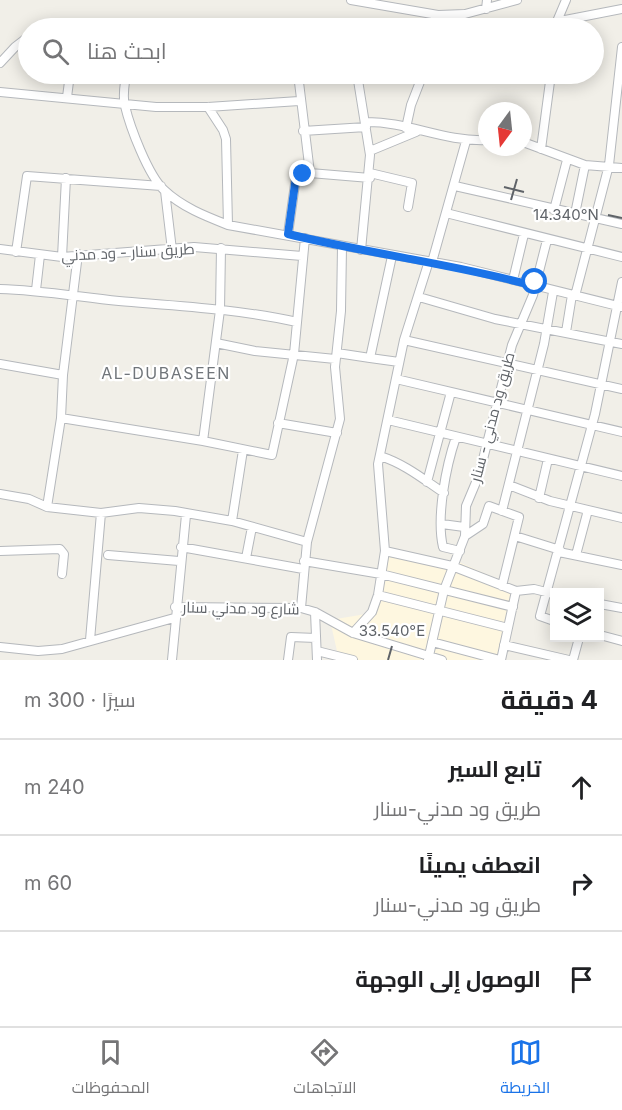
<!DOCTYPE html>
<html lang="ar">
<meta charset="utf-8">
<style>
:root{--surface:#fff;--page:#f2f2f2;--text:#202124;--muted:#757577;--line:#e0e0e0;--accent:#1a73e8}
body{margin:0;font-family:Inter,Cairo,sans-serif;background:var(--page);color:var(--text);direction:rtl}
.controls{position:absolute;right:18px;bottom:18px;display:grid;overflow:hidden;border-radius:0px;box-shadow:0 3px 15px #0003}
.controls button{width:54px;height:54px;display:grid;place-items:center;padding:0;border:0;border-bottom:2px solid var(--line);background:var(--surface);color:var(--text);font:30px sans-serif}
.compass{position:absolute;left:478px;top:102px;width:54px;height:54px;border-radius:50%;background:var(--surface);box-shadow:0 3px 15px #0003;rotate:195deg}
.stop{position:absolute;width:18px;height:18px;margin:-14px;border:4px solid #1a73e8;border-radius:50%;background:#fff}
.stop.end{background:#1a73e8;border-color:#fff;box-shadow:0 2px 6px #0008}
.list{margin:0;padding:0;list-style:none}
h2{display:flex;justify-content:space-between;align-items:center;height:78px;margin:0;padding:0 24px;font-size:26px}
h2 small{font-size:20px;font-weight:400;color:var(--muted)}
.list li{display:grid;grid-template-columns:39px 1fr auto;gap:18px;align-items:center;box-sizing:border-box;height:96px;padding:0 24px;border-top:2px solid var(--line)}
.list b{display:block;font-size:22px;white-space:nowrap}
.list p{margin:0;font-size:20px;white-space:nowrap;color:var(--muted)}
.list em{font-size:20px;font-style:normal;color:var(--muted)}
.icon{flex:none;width:33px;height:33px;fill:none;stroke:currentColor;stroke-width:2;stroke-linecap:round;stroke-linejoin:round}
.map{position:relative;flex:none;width:622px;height:660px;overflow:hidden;direction:ltr}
.search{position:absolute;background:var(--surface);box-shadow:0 3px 15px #0003;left:18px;right:18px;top:18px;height:66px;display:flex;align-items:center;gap:15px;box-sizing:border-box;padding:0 21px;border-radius:33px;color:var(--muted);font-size:22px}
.sheet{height:366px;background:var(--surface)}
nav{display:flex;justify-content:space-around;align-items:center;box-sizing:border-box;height:84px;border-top:2px solid var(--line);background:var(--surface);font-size:16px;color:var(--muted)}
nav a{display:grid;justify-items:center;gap:3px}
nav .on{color:var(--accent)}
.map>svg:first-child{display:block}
</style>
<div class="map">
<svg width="622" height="660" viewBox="0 0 622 660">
<rect width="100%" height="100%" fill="#f1efe8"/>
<path fill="#fef7e0" d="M388,557l73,6 55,24 -17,73h-160l-9,-40 36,-6z"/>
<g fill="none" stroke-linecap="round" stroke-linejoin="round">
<defs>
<path id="minor" d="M351,0l87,15 27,-1 52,-14
M486,9l1,-9
M555,26l11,-26
M550,28l10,-7 62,-12
M0,63l15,-16 13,-10
M126,74c-1,10 -4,21 -1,32 5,21 23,69 39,84 18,17 41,26 64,35l233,42 161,40
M298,74l12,99 60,5
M357,74l13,81 -9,95
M429,74l49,4 11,-4
M0,92l156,15h52l91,-6
M67,97l3,-23
M208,107l15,23 3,9 2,86
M365,122c42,-1 78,20 122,18
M406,128l5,-23 12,-31
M303,131l63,-4
M523,142l62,23 37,3
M541,149l10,-75
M370,151l46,-19
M370,173l42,10 -4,24
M455,186l167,38
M165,191l7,59
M554,210l13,-50
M446,213l176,44
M575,214l10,-49
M288,234l8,-57 14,-4
M0,249l62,8 132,-10 108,9
M16,252l11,-76 134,10
M78,254l-15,121 -2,43 -14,89 54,6 38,-5 36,3 57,10 75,21
M392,256l-22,102 29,4
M62,257l4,-79
M432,262l34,-121
M513,280l11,-46
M0,289c40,1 79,8 119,12 59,5 119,8 178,21
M36,290l4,-35
M575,296l34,-131 13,-118
M419,297l76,22 127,25
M566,332l6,-37
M404,340l218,49
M216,343l39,8 80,8
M337,353l33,5
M0,364l63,11
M396,379l226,53
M61,418l142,23 69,14 22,-101 11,-116
M388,420l234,56
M278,423l59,10
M456,437c-10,29 -20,80 -13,110l17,4
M203,441l17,-131 1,-62
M380,456c25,8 43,23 64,37
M427,482l24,-90
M509,485l41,16 72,17
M0,494l29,5 18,8
M539,498l9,-39
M502,511l42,-167 9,-52
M232,521l11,-71
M442,524l22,3
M465,536l18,-12 6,-18 30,11 -17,69
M515,536l45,14
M181,547l122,22
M0,551l60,-2 4,5 -2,20
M385,551l67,15 64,25 18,-2 20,5
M559,552l63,13
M108,555l71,6
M576,555l12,-45
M246,558l6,-31
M304,561l77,13 132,33
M378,595l130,33
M600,604l22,4
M175,607l126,1 14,4 38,21 89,27
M301,608l6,-66 33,-123 -5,-52 6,-56 1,-64
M315,612l2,48
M554,621l-14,-5 55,-202 27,-132
M353,633l19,-21 6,-17 7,-44 -7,-87 26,-124 25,-79
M600,635l22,6
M90,640l11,-127
M432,642l68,18
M504,645l65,15
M0,647l38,4 24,-2 112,-31
M317,651l36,9
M172,660l14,-145
M288,660l3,-23 25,1
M428,660l16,-70 21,-54 1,-30 13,-31 33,-130 21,-50 14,-55
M501,660l15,-69
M573,660l6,-22"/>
</defs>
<use href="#minor" stroke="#b5b8bc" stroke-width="10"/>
<use href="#minor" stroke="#fff" stroke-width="8"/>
</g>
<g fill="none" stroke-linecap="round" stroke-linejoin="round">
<path stroke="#1a73e8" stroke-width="8" d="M303,174l-7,3 -8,57c82,20 165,30 247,52v-4"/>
</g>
<path fill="none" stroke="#5f6368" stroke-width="2" d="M504,187l20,5M511,200l6,-21M608,215l14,3M388,660l4,-14"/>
<g text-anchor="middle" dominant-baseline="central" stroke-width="4.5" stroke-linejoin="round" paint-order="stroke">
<g font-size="15" fill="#5f6368" stroke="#fff">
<text transform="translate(128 252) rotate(-3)">طريق سنار - ود مدني</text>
<text transform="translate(492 417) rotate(-75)">طريق ود مدني - سنار</text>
<text transform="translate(241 608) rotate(1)">شارع ود مدني سنار</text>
</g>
<g font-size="16" letter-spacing="1.5" fill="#70757a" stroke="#fff">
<text x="166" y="373">AL-DUBASEEN</text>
</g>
</g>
<g font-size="15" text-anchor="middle" fill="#5f6368" stroke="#fff" stroke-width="4.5" stroke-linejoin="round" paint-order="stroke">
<text x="566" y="220">14.340°N</text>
<text x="392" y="636">33.540°E</text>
</g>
</svg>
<div class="controls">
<button><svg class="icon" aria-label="layers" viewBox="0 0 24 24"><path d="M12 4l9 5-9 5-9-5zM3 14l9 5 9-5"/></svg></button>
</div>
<svg class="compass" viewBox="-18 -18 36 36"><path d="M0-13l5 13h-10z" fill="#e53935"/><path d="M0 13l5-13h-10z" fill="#757577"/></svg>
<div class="stop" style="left:535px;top:282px"></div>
<div class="stop end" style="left:303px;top:174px"></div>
<div class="search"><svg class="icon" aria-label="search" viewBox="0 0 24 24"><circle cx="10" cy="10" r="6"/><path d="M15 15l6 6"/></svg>ابحث هنا</div>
</div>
<section class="sheet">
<h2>4 دقيقة<small>سيرًا · 300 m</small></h2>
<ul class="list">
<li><svg class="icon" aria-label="ahead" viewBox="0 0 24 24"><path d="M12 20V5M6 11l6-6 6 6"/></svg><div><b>تابع السير</b><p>طريق ود مدني-سنار</p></div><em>240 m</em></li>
<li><svg class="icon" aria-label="right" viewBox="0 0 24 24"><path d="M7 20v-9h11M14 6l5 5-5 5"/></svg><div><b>انعطف يمينًا</b><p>طريق ود مدني-سنار</p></div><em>60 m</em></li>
<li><svg class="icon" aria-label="arrive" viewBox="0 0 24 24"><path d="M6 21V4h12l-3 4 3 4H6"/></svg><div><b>الوصول إلى الوجهة</b></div></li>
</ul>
</section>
<nav>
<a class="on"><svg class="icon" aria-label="map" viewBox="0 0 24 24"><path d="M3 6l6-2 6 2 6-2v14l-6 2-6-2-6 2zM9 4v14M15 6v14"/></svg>الخريطة</a>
<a><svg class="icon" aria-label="directions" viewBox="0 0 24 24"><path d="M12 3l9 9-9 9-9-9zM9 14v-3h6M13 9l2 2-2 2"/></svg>الاتجاهات</a>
<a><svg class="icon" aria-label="saved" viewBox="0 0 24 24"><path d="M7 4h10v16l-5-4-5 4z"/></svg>المحفوظات</a>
</nav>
